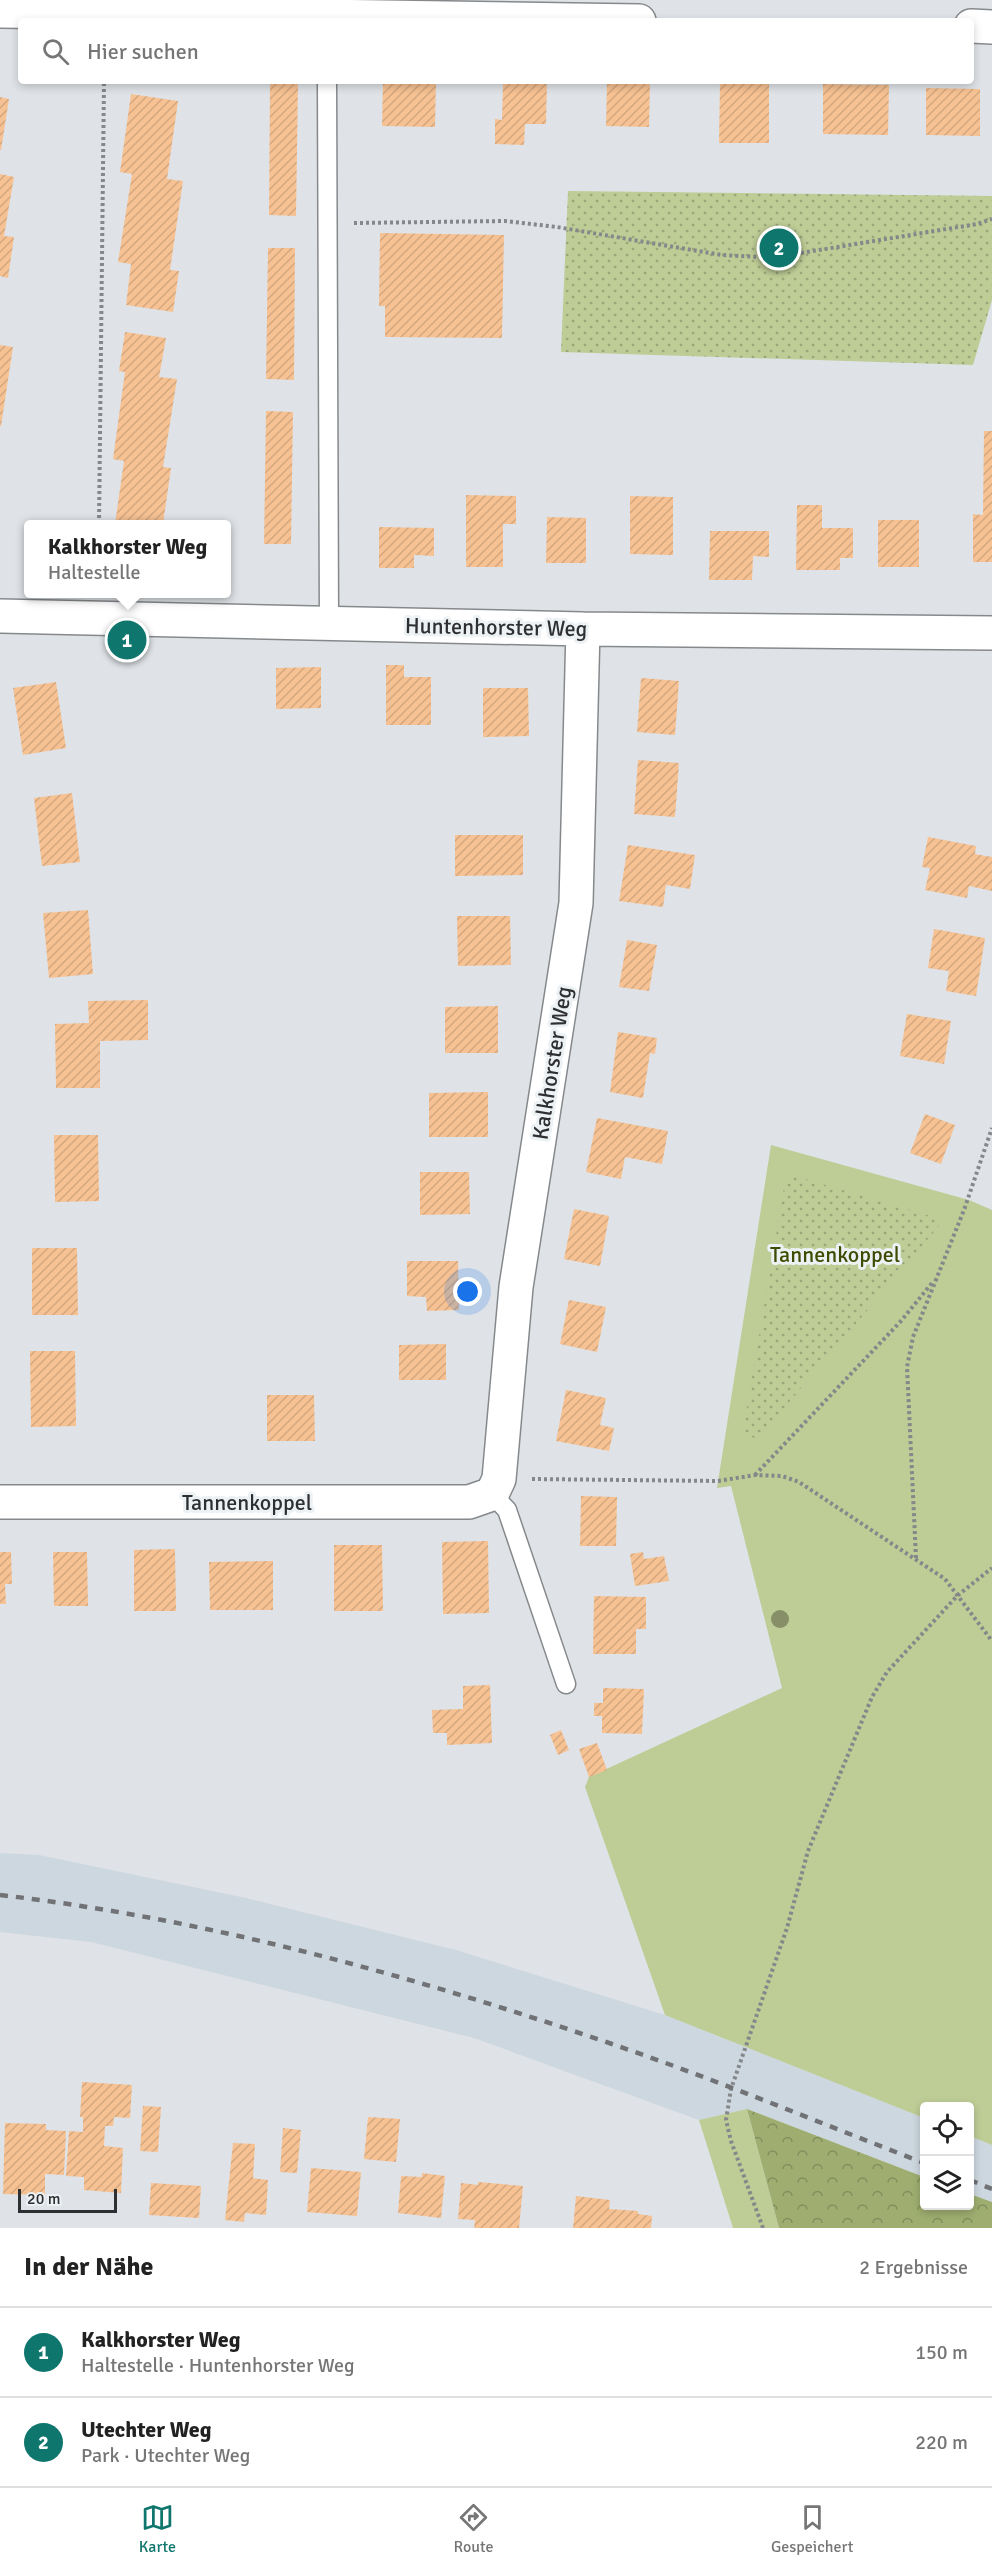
<!DOCTYPE html>
<html lang="de">
<meta charset="utf-8">
<style>
:root{--surface:#fff;--page:#f2f2f2;--text:#222;--muted:#767676;--line:#e0e0e0;--accent:#0f766e}
body{margin:0;font-family:Signika,sans-serif;background:var(--page);color:var(--text)}
.controls{position:absolute;right:18px;bottom:18px;display:grid;overflow:hidden;border-radius:6px;box-shadow:0 3px 9px #0003}
.controls button{width:54px;height:54px;display:grid;place-items:center;padding:0;border:0;border-bottom:2px solid var(--line);background:var(--surface);color:var(--text);font:30px sans-serif}
.scale{position:absolute;left:18px;bottom:15px;width:99px;box-sizing:border-box;padding-left:6px;border:3px solid #2e2f31;border-top:0;font-size:16px;line-height:21px;white-space:nowrap;color:#2e2f31;-webkit-text-stroke:4px #ecf1f4;paint-order:stroke}
.you{position:absolute;left:468px;top:1292px;width:21px;height:21px;margin:-15px;border:4px solid #fff;border-radius:50%;background:#1a73e8;box-shadow:0 0 0 9px #1a73e833}
.badge{display:grid;place-items:center;width:39px;height:39px;border-radius:50%;background:var(--accent);color:#fff;font-size:20px;font-weight:700}
.pin{position:absolute;translate:-50% -50%;border:3px solid #fff;box-shadow:0 2px 6px #0006}
.popup{position:absolute;left:24px;top:520px;width:207px;height:78px;box-sizing:border-box;display:grid;place-content:center;border-radius:6px;background:var(--surface);filter:drop-shadow(0 2px 4px #0005);font-size:20px;white-space:nowrap;color:var(--muted)}
.popup b{font-size:22px;color:var(--text)}
.popup::after{content:'';position:absolute;left:50%;top:100%;margin-left:-12px;border:12px solid transparent;border-top-color:var(--surface)}
.list{margin:0;padding:0;list-style:none}
h2{display:flex;justify-content:space-between;align-items:center;height:78px;margin:0;padding:0 24px;font-size:26px}
h2 small{font-size:20px;font-weight:400;color:var(--muted)}
.list li{display:grid;grid-template-columns:39px 1fr auto;gap:18px;align-items:center;box-sizing:border-box;height:90px;padding:0 24px;border-top:2px solid var(--line)}
.list b{display:block;font-size:22px;white-space:nowrap}
.list p{margin:0;font-size:20px;white-space:nowrap;color:var(--muted)}
.list em{font-size:20px;font-style:normal;color:var(--muted)}
.icon{flex:none;width:33px;height:33px;fill:none;stroke:currentColor;stroke-width:2;stroke-linecap:round;stroke-linejoin:round}
.map{position:relative;flex:none;width:992px;height:2228px;overflow:hidden}
.search{position:absolute;background:var(--surface);box-shadow:0 3px 9px #0003;left:18px;right:18px;top:18px;height:66px;display:flex;align-items:center;gap:15px;box-sizing:border-box;padding:0 21px;border-radius:6px;color:var(--muted);font-size:22px}
.sheet{height:258px;background:var(--surface)}
nav{display:flex;justify-content:space-around;align-items:center;box-sizing:border-box;height:84px;border-top:2px solid var(--line);background:var(--surface);font-size:16px;color:var(--muted)}
nav a{display:grid;justify-items:center;gap:3px}
nav .on{color:var(--accent)}
.map>svg:first-child{display:block}
</style>
<div class="map">
<svg width="992" height="2228" viewBox="0 0 992 2228">
<defs>
<pattern id="forest-crowns" width="20" height="18" patternUnits="userSpaceOnUse" patternTransform="scale(1.5)"><rect width="20" height="18" fill="#9fae70"/><path d="M2 6a3 3 0 1 1 6 0M12 15a3 3 0 1 1 6 0" fill="none" stroke="#828e5d"/></pattern>
<pattern id="park-dots" width="8" height="8" patternUnits="userSpaceOnUse" patternTransform="scale(1.5)"><rect width="8" height="8" fill="#becc96"/><path d="M2 2h.1M6 6h.1" fill="none" stroke="#9ba67b" stroke-width="1.8" stroke-linecap="round"/></pattern>
<pattern id="building-hatch" width="6" height="6" patternUnits="userSpaceOnUse" patternTransform="scale(1.5)"><rect width="6" height="6" fill="#f7c293"/><path d="M-1 1l2-2M0 6l6-6M5 7l2-2" fill="none" stroke="#d4a77f"/></pattern>
</defs>
<rect width="100%" height="100%" fill="#dfe3e7"/>
<path fill="#cdd7df" d="M0,1853l39,2 207,43 210,52 209,65 259,103v59l-177,-68 -48,11 -225,-82 -383,-96 -91,-10z
M970,2136l22,9v57l-22,-8z"/>
<path fill="#becc96" d="M771,1145l198,55 23,10v935l-22,-9v-30h-46v12l-259,-103 -80,-228 4,-10 193,-89 -51,-202 -14,2z
M747,2109l32,119h-46l-34,-108z"/>
<path fill="url(#forest-crowns)" d="M747,2109l177,68v29h46v-12l22,8v26h-213z"/>
<path fill="url(#park-dots)" d="M568,191l424,5v104l-19,65 -412,-13z
M795,1176l149,44 -187,220 -14,-9 42,-249 4,-5z"/>
<path fill="url(#building-hatch)" d="M383,81h53l-1,46 -53,-1z
M503,81h44l-1,43h-21l-1,21 -29,-1v-25l7,1z
M720,81h49v62h-50z
M607,82l43,1 -1,44 -43,-1z
M270,83l28,1 -2,132 -27,-1z
M823,84l66,1 -1,50 -65,-1z
M926,88l54,1v47l-54,-1z
M131,94l47,7 -11,78 16,2 -13,89 9,1 -6,41 -47,-7 5,-41 -13,-2 14,-88 -12,-2z
M0,97l9,2 -8,51h-1z
M0,174l14,3 -10,59 10,1 -6,41 -8,-2z
M380,233l124,2 -2,103 -117,-1v-31h-6z
M268,248h27l-1,132 -28,-1z
M125,332l41,6 -7,39 18,2 -14,88 8,1 -8,56h-48l9,-63 -11,-2 12,-87 -6,-1z
M0,345l13,2 -12,79h-1z
M266,411l27,1 -2,132h-27z
M984,431h8v131h-19v-48l10,1z
M466,495l50,1v28h-13v43h-37z
M630,496l43,1v58l-43,-1z
M797,505h25v23h31v30h-13v12h-44z
M547,517l39,1v45h-40z
M878,520h41v47h-41z
M379,527l55,1v28l-20,-1v13h-35z
M710,531h59v26l-16,-1 -1,24h-43z
M386,665h18v12h27v48h-45z
M321,667v41l-45,1v-41z
M641,678l38,3 -4,54 -38,-3z
M56,682l10,66 -43,7 -10,-67z
M483,688h45l1,48 -46,1z
M638,760l41,3 -4,54 -41,-3z
M72,793l8,69 -38,4 -8,-68z
M455,835h68v40l-68,1z
M928,837l48,9 -1,8 17,3v34l-23,-5 -2,12 -42,-8 5,-22 -8,-1z
M628,845l67,10 -5,34 -24,-4 -3,22 -44,-6z
M88,910l5,64 -44,4 -6,-65z
M457,916h53l1,49 -53,1z
M934,929l51,9 -9,58 -30,-5 3,-20 -21,-3z
M627,940l30,5 -8,46 -30,-4z
M148,1000v40l-48,1v47h-44l-1,-64 34,-1 -1,-22z
M498,1006v47h-53v-46z
M907,1014l44,7 -7,43 -44,-8z
M618,1032l39,6 -2,16 -5,-1 -7,45 -33,-6z
M488,1092v45h-59v-44z
M925,1114l30,11 -14,39 -31,-11z
M597,1118l71,13 -6,33 -37,-7 -4,22 -35,-7z
M54,1135h44l1,66 -44,1z
M420,1172h49l1,42 -50,1z
M574,1209l35,7 -9,50 -36,-7z
M32,1248h45l1,67h-46z
M407,1261h51l1,49 -32,1 -1,-14 -19,-1z
M569,1300l37,7 -9,45 -37,-8z
M446,1344v36h-47v-35z
M30,1351h45l1,75 -45,1z
M566,1390l40,8 -6,27 14,3 -5,23 -53,-10z
M267,1395h47l1,46h-48z
M581,1496l36,1 -1,49h-36z
M488,1541l1,72 -46,1 -1,-72z
M334,1545h48l1,66h-49z
M175,1549l1,62h-42v-61z
M0,1552h11l1,32h-7l1,20h-6z
M53,1552h34l1,54h-34z
M643,1552l1,7 20,-3 5,25 -34,5 -5,-32z
M273,1561v49h-63l-1,-48z
M594,1596l52,1v32h-10v25h-43z
M490,1685l2,58 -45,2v-12h-14l-1,-23 31,-1v-23z
M603,1688l41,1 -2,45 -40,-1v-17h-8v-13h9z
M561,1730l8,20 -11,5 -8,-20z
M597,1743l10,27 -18,7 -10,-28z
M82,2082l50,3 -2,33 -16,-1 -1,9h-8l-1,20 19,2 -2,45 -37,-3v-13l-18,-1 3,-45 14,1v-15h-3z
M143,2106l18,1 -3,45 -18,-1z
M368,2117l32,2 -4,43 -32,-3z
M5,2123l41,1v6l20,1 -2,44 -19,-1v21l-42,-1z
M283,2128l18,2 -4,43 -17,-1z
M233,2143l22,1 -2,34 15,2 -2,35 -21,-2 -1,9 -19,-2z
M311,2168l50,4 -4,44 -50,-4z
M422,2173l23,3 -4,42 -43,-5 3,-37 21,1z
M478,2182l45,4 -4,42h-45l1,-8 -17,-1 3,-36 17,2z
M151,2183l50,3 -2,32 -50,-3z
M576,2196l34,4 -1,9 29,2v3l14,2 -1,12h-78z"/>
<g fill="none" stroke-linecap="round" stroke-linejoin="round">
<defs>
<path id="lane" d="M327,81l2,542
M492,1494l15,16 59,174"/>
<path id="street" d="M0,11l639,10
M971,26l21,1
M0,616l583,13 409,4
M0,1502h469l23,-8 7,-15 17,-192 60,-384 7,-274"/>
</defs>
<use href="#lane" stroke="#86898c" stroke-width="21"/>
<use href="#street" stroke="#86898c" stroke-width="36"/>
<path stroke="#85878a" stroke-width="4" stroke-dasharray="3 3" stroke-linecap="butt" d="M354,223l151,-2 52,6 165,28 37,2 36,-3 182,-30 15,-5
M99,524l5,-443
M755,1475l146,-154 31,-38
M532,1479l186,2 37,-6 27,1 17,6 146,97 47,62
M916,1558l-9,-191 6,-30 51,-127 28,-82
M763,2228l-32,-87 -5,-21 5,-31 56,-161 21,-77 64,-154 15,-25 70,-76 35,-28"/>
<use href="#lane" stroke="#fff" stroke-width="18"/>
<use href="#street" stroke="#fff" stroke-width="33"/>
<path stroke="#707275" stroke-width="4.5" stroke-dasharray="8 8" stroke-linecap="butt" d="M0,1895c209,24 413,81 612,149 105,36 208,79 312,119
M970,2180l22,9"/>
</g>
<circle fill="#878f68" cx="780" cy="1619" r="9"/>
<g text-anchor="middle" dominant-baseline="central" stroke-width="6" stroke-linejoin="round" paint-order="stroke">
<g font-size="22" fill="#2e2f31" stroke="#ecf1f4">
<text transform="translate(496 627) rotate(1)">Huntenhorster Weg</text>
<text transform="translate(552 1063) rotate(-81)">Kalkhorster Weg</text>
<text x="247" y="1502">Tannenkoppel</text>
</g>
<g font-size="22" fill="#3f4b00" stroke="#ecf1f4">
<text x="835" y="1254">Tannenkoppel</text>
</g>
</g>
</svg>
<div class="controls">
<button><svg class="icon" aria-label="locate" viewBox="0 0 24 24"><circle cx="12" cy="12" r="6"/><path d="M12 2v4M12 18v4M2 12h4M18 12h4"/></svg></button>
<button><svg class="icon" aria-label="layers" viewBox="0 0 24 24"><path d="M12 4l9 5-9 5-9-5zM3 14l9 5 9-5"/></svg></button>
</div>
<div class="scale">20 m</div>
<div class="you"></div>
<div class="pin badge" style="left:127px;top:640px">1</div>
<div class="popup"><b>Kalkhorster Weg</b>Haltestelle</div>
<div class="pin badge" style="left:779px;top:248px">2</div>
<div class="search"><svg class="icon" aria-label="search" viewBox="0 0 24 24"><circle cx="10" cy="10" r="6"/><path d="M15 15l6 6"/></svg>Hier suchen</div>
</div>
<section class="sheet">
<h2>In der Nähe<small>2 Ergebnisse</small></h2>
<ul class="list">
<li><span class="badge">1</span><div><b>Kalkhorster Weg</b><p>Haltestelle · Huntenhorster Weg</p></div><em>150 m</em></li>
<li><span class="badge">2</span><div><b>Utechter Weg</b><p>Park · Utechter Weg</p></div><em>220 m</em></li>
</ul>
</section>
<nav>
<a class="on"><svg class="icon" aria-label="map" viewBox="0 0 24 24"><path d="M3 6l6-2 6 2 6-2v14l-6 2-6-2-6 2zM9 4v14M15 6v14"/></svg>Karte</a>
<a><svg class="icon" aria-label="directions" viewBox="0 0 24 24"><path d="M12 3l9 9-9 9-9-9zM9 14v-3h6M13 9l2 2-2 2"/></svg>Route</a>
<a><svg class="icon" aria-label="saved" viewBox="0 0 24 24"><path d="M7 4h10v16l-5-4-5 4z"/></svg>Gespeichert</a>
</nav>
